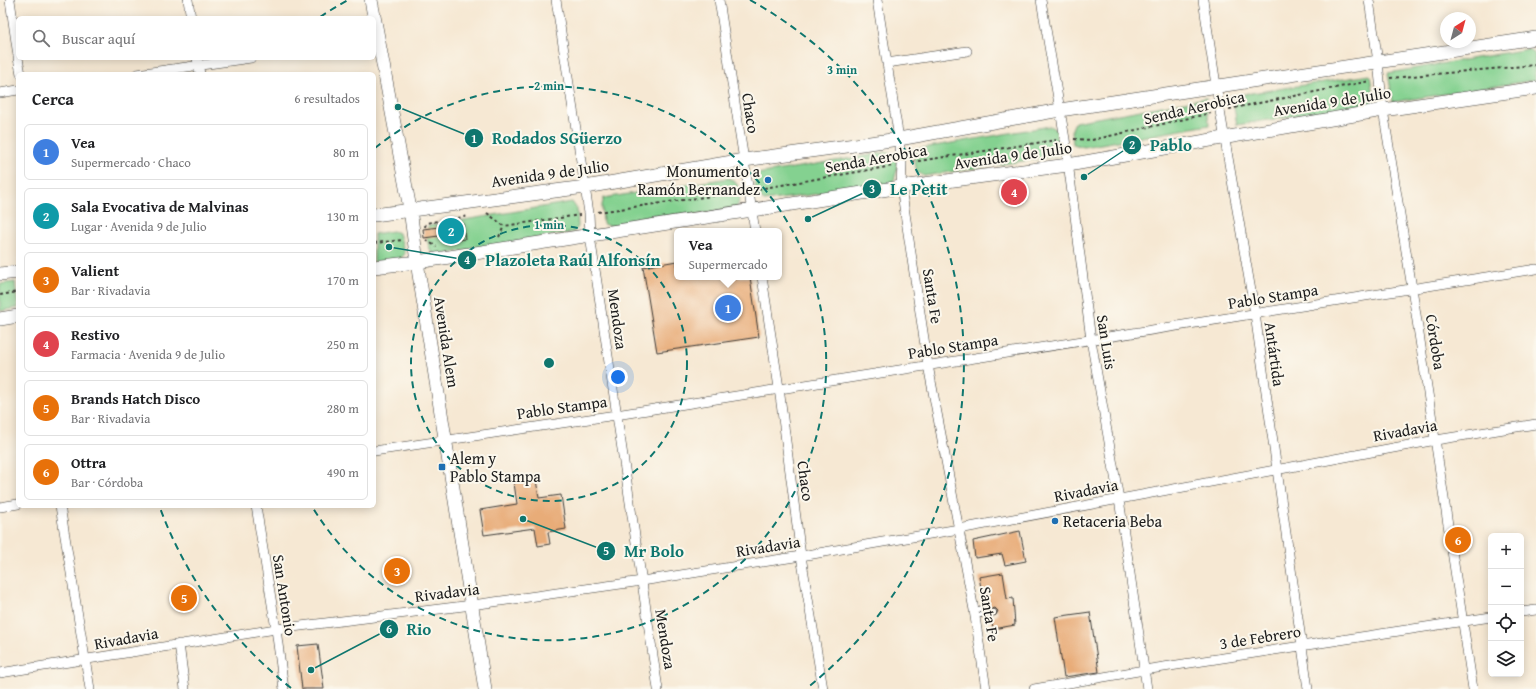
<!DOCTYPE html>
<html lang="es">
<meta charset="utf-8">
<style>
:root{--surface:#fff;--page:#f6f6f6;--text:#202124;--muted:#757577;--line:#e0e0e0;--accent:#1f6fb2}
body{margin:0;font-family:"Gentium Book Plus",serif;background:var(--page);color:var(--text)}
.controls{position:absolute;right:12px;bottom:12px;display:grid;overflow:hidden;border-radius:6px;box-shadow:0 2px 10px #0003}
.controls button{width:36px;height:36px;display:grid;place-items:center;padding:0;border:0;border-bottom:1px solid var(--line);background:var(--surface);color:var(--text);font:20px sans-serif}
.compass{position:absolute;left:1440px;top:12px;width:36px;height:36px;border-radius:50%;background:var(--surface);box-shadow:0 2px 10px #0003;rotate:36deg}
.you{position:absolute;left:618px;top:377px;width:14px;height:14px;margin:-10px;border:3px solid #fff;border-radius:50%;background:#1a73e8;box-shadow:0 0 0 6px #1a73e833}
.badge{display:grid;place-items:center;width:26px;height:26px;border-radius:50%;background:var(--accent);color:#fff;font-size:13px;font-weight:700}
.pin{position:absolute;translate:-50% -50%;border:2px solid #fff;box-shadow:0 1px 4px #0006}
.popup{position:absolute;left:674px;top:228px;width:108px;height:52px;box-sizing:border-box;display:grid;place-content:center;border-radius:6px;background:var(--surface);filter:drop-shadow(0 1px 3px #0005);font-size:13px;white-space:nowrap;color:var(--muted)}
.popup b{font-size:15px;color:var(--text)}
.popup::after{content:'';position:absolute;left:50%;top:100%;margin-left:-8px;border:8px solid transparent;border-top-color:var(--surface)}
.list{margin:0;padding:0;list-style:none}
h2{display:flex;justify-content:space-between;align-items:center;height:52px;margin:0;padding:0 16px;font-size:17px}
h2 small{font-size:13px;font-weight:400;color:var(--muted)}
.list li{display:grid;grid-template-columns:26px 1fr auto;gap:12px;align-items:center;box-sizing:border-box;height:56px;margin:0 8px 8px;padding:0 8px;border:1px solid var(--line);border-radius:6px}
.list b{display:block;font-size:15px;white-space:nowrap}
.list p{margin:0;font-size:13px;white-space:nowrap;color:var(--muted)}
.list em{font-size:13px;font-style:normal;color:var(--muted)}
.icon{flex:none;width:22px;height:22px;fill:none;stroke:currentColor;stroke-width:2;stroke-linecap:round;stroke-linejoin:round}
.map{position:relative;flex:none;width:1536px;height:689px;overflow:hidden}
.search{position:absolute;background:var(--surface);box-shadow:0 2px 10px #0003;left:16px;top:16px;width:360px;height:44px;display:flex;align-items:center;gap:10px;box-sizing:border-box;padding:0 14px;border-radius:6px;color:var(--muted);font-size:15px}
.panel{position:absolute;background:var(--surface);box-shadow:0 2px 10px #0003;left:16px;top:72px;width:360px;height:436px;border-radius:6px}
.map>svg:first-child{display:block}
</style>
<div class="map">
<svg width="1536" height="689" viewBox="0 0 1536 689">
<rect width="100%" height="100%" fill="#fbf7ec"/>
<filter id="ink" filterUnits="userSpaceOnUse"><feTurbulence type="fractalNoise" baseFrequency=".025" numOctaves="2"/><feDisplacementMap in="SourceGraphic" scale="8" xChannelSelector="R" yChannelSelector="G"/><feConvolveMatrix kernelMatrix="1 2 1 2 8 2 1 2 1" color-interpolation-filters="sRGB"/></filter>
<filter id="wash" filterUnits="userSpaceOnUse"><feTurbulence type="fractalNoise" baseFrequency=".012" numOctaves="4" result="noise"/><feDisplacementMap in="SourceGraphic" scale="16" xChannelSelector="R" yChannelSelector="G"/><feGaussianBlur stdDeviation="0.9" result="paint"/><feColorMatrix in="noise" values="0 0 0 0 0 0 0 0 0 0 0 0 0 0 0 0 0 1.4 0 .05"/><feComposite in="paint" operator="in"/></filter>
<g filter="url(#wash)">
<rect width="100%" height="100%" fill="#f6e8d3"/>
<path fill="#84d190" stroke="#507656" d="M1528,49l7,6v25l-142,22 -5,-29z
M1370,75l4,28 -137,22 -5,-29z
M1206,98l3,27 -125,22 -11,-3 -1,-15 3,-7z
M1050,126l6,4 3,19 -3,7 -132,20 -7,-4 -4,-18 4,-5z
M889,152l7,7 1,11 -4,14 -129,17 -8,-7 -1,-15 2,-5z
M729,178l8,6 3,15 -4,10 -126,17 -7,-2 -1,-19 2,-7z
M572,202l5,7 1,18 -4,5 -135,23 -8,-3c-3,-9 -6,-16 -3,-26z
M393,231l6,2 6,21 -6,6 -25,2v-28z
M15,282l3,26 -18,3v-27z"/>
<g id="blocks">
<path fill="#e8ac78" d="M463,224l2,15 -18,3 -1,-7 -22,3 -1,-9z
M677,261v16h73l9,60 -102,15 -14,-85z
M536,480l3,18 22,-3 5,34 -18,3 2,12 -12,2 -3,-18 -51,7 -4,-25 37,-6 -3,-21z
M1020,531l6,30 -21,4 -3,-11 -27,4 -2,-17z
M1003,573l4,26 6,-1 2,27 -22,4 -2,-12 5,-2 2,-4 -3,-3 -8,2v-4l-3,-2 -5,-27z
M1090,612l9,60 -35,5 -9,-60z
M318,644l6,45h-22l-5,-43z"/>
</g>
</g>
<g filter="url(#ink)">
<use href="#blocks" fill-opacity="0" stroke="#3d3b37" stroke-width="1"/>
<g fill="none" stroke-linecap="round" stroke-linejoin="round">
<defs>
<path id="lane" d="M974,610l10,-2
M975,616l19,-4"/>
<path id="street" d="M10,0l8,56
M188,0l3,18
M556,0l33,213 1,23 68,453
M719,0l36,231
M877,0l22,139 3,25 -1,23 27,178 46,245 12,79
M1041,0l24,139 26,201 28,159 28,190
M1203,0l17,111 35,203 53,375
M1369,0l9,62 5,48 29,178 61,401
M18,58l3,16
M197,58l3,16
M887,63l80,-12
M137,74l114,-16
M0,93l18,-3
M762,277l17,111 22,168 22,133
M374,451l242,-36 920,-146
M60,506l30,183
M256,506l20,123 8,60
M0,507l18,-3
M1521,612l15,-2
M179,644l6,45
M0,673l276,-44 196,-24 170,-24 159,-25 158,-27 477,-89 100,-16
M1034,689l110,-19 347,-53"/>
<path id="secondary" d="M371,0l39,209 7,53 68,427
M374,215l211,-28 159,-27 155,-21 161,-29 476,-72
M374,267l43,-5 484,-75 167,-22 315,-55 153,-22
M0,274l18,-2
M0,319l18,-3"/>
</defs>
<use href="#lane" stroke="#3d3b37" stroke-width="6"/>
<use href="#street" stroke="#3d3b37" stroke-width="10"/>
<use href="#secondary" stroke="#3d3b37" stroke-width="14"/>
<path stroke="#3d3b37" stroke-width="2" stroke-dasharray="3 3" stroke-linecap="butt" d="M1390,78l146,-13
M1229,109l141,-28
M1074,139l18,1 119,-27
M912,162l144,-22
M758,189l134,-23
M598,212l142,-20
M487,213l17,13 76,-11
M425,227l1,-4 43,-7
M499,237l5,-11
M426,240l11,7
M374,243l29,-3
M0,295l18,-3"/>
<use href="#lane" stroke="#fff" stroke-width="4.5"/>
<use href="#street" stroke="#fff" stroke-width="9"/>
<use href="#secondary" stroke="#fff" stroke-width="13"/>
</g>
</g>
<g fill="none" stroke="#0f766e" stroke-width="2" stroke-dasharray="7 5">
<circle cx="549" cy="363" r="138"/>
<path d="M375 148A277 277 0 1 1 313 508"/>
<path d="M291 688A415 415 0 0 1 160 508M320 17A415 415 0 0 1 348 0M750 0A415 415 0 0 1 807 688"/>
</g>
<g fill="#1f6fb2" stroke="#fbf7ec" stroke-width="1.5">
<circle cx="768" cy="180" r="4"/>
<rect x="438" y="463" width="8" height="8" rx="2"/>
<circle cx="1055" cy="521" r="4"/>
</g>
<g text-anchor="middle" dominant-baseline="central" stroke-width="4" stroke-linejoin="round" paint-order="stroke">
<g font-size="16" fill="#1c1c1c" stroke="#fbf7ec">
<text transform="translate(1332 101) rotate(-9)">Avenida 9 de Julio</text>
<text transform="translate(1194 107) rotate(-13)">Senda Aerobica</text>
<text transform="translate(751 113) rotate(81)">Chaco</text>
<text transform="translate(1013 155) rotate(-8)">Avenida 9 de Julio</text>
<text transform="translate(876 158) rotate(-10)">Senda Aerobica</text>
<text transform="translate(550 173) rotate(-8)">Avenida 9 de Julio</text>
<text transform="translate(933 296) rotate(81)">Santa Fe</text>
<text transform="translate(1273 296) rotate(-9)">Pablo Stampa</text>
<text transform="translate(618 319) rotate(82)">Mendoza</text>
<text transform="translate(447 342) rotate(81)">Avenida Alem</text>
<text transform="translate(1107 342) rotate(81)">San Luis</text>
<text transform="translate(1436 342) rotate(81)">Córdoba</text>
<text transform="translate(953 346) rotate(-9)">Pablo Stampa</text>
<text transform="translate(1275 354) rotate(82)">Antártida</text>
<text transform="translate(562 407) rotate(-8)">Pablo Stampa</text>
<text transform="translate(1405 430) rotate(-10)">Rivadavia</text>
<text transform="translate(806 481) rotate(82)">Chaco</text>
<text transform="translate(1086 490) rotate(-11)">Rivadavia</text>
<text transform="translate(768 546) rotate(-9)">Rivadavia</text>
<text transform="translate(447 592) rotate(-7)">Rivadavia</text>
<text transform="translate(285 595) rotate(81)">San Antonio</text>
<text transform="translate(990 614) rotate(81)">Santa Fe</text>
<text transform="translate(1260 637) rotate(-9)">3 de Febrero</text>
<text transform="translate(126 638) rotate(-10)">Rivadavia</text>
<text transform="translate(666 639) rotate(81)">Mendoza</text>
</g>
<g font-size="16" fill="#1c1c1c" stroke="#fbf7ec" text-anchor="start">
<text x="760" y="171" text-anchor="end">Monumento a<tspan x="760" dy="18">Ramón Bernandez</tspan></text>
<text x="450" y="458">Alem y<tspan x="450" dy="18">Pablo Stampa</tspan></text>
<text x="1063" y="521">Retaceria Beba</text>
</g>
</g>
<circle cx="549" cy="363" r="6" fill="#0f766e" stroke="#fbf7ec" stroke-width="2"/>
<g font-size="12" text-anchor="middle" font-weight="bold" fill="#0f766e" stroke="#fbf7ec" stroke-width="4" stroke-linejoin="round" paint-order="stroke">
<text x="842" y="74">3 min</text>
<text x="549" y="90">2 min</text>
<text x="549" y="229">1 min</text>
</g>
<path fill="none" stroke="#0f766e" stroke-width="1.5" d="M398 107L474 138M1084 177L1132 145M808 219L872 189M389 247L467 260M523 519L606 551M311 670L389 629"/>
<g fill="#0f766e" stroke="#fbf7ec" stroke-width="1.5">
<circle cx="398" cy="107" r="4"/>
<circle cx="1084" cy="177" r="4"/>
<circle cx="808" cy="219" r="4"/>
<circle cx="389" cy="247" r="4"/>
<circle cx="523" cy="519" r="4"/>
<circle cx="311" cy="670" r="4"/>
<circle cx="474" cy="138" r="10"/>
<circle cx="1132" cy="145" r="10"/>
<circle cx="872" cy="189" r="10"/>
<circle cx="467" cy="260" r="10"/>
<circle cx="606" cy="551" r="10"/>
<circle cx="389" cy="629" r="10"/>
</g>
<g font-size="12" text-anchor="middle" font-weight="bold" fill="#fff">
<text x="474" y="143">1</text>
<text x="1132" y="149">2</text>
<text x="872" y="193">3</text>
<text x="467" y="264">4</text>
<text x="606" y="555">5</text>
<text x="389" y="633">6</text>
</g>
<g font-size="17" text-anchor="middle" font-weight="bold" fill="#0f766e" stroke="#fbf7ec" stroke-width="4" stroke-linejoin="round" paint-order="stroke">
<text x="557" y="144">Rodados SGüerzo</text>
<text x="1171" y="151">Pablo</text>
<text x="919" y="195">Le Petit</text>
<text x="573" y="266">Plazoleta Raúl Alfonsín</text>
<text x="654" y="557">Mr Bolo</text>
<text x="419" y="635">Rio</text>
</g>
</svg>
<div class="controls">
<button>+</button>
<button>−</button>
<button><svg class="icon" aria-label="locate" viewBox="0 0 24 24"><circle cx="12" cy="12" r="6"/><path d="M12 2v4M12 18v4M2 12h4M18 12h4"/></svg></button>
<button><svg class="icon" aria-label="layers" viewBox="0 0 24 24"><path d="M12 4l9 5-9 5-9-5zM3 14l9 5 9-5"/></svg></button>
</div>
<svg class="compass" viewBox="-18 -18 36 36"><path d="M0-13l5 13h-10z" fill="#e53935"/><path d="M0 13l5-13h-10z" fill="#757577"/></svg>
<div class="you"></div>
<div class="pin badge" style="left:728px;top:308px;background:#3f7fe0">1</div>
<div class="popup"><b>Vea</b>Supermercado</div>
<div class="pin badge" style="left:451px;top:231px;background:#0f9aa8">2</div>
<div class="pin badge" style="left:397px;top:571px;background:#e8710a">3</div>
<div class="pin badge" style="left:1014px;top:192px;background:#e0444e">4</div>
<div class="pin badge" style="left:184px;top:598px;background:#e8710a">5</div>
<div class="pin badge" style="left:1458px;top:540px;background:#e8710a">6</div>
<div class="search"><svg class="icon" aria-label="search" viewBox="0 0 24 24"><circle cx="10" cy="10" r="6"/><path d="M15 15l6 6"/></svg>Buscar aquí</div>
<section class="panel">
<h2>Cerca<small>6 resultados</small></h2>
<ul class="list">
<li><span class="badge" style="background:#3f7fe0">1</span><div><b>Vea</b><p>Supermercado · Chaco</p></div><em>80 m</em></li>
<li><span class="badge" style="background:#0f9aa8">2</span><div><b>Sala Evocativa de Malvinas</b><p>Lugar · Avenida 9 de Julio</p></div><em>130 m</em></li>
<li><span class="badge" style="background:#e8710a">3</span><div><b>Valient</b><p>Bar · Rivadavia</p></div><em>170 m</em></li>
<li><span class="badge" style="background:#e0444e">4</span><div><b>Restivo</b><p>Farmacia · Avenida 9 de Julio</p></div><em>250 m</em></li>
<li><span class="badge" style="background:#e8710a">5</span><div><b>Brands Hatch Disco</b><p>Bar · Rivadavia</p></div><em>280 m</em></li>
<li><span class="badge" style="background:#e8710a">6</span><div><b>Ottra</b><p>Bar · Córdoba</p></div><em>490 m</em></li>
</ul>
</section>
</div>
